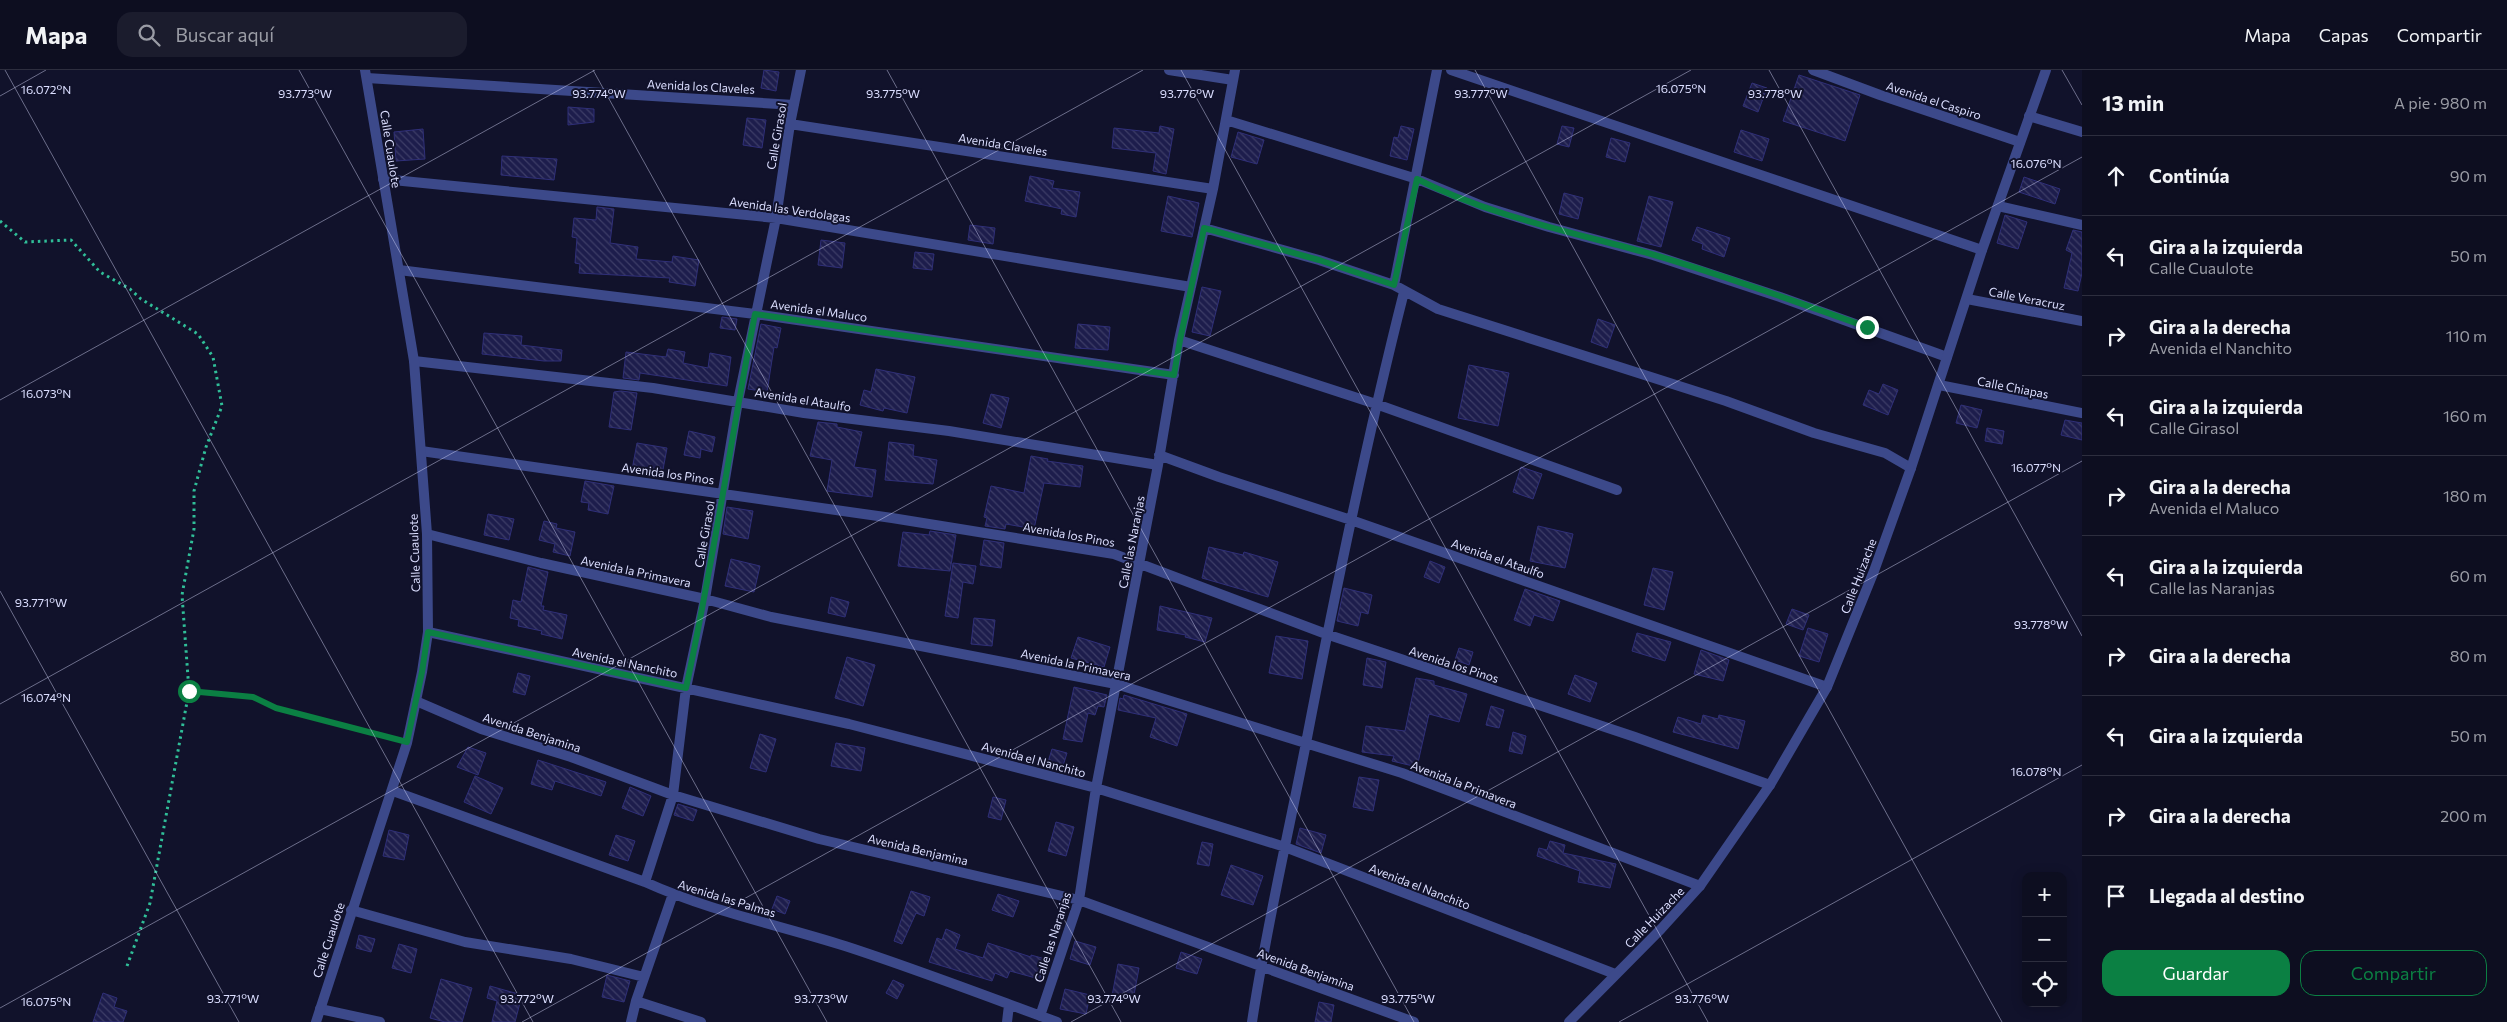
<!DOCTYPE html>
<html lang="es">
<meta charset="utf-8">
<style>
:root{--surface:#0d0e20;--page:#1b1c2d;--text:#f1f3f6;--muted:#9a9ca5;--line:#2d2e3e;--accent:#0b8043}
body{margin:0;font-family:Commissioner,sans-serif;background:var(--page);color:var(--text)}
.controls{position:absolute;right:15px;bottom:15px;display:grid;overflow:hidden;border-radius:10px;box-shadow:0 2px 12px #0003}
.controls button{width:45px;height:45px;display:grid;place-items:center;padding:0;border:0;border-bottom:1px solid var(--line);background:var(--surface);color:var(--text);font:25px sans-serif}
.stop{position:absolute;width:15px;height:15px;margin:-11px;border:4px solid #0b8043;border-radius:50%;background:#fff}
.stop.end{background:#0b8043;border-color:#fff;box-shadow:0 1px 5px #0008}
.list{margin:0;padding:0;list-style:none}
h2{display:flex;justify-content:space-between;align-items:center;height:65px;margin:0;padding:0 20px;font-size:21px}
h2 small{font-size:16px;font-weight:400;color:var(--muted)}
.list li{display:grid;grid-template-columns:32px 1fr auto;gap:15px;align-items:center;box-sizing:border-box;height:80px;padding:0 20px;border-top:1px solid var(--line)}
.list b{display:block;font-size:19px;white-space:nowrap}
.list p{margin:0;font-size:16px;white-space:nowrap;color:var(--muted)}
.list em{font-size:16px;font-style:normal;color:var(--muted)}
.actions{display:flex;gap:10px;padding:15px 20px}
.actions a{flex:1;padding:11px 0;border:1px solid var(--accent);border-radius:15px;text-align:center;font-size:18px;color:var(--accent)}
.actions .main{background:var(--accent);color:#fff}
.icon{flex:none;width:28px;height:28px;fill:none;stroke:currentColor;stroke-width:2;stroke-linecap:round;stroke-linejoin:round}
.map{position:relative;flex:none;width:2082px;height:952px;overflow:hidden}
header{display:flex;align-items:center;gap:30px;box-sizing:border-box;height:70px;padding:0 25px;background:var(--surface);border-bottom:1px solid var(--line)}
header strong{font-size:24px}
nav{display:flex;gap:28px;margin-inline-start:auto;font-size:18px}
.search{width:350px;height:45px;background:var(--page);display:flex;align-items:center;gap:12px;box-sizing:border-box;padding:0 18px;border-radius:15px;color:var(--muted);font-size:19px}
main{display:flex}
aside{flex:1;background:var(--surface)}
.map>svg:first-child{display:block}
</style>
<header>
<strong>Mapa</strong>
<div class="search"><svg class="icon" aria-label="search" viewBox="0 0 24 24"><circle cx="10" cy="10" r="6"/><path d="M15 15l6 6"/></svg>Buscar aquí</div>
<nav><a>Mapa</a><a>Capas</a><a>Compartir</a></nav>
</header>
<main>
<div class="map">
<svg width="2082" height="952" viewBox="0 0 2082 952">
<defs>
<pattern id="building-back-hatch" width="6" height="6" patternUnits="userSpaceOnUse" patternTransform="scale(1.25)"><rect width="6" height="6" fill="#1d1d4c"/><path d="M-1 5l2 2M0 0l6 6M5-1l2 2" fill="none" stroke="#3d3d67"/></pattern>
</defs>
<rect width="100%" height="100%" fill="#11122b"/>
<path fill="url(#building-back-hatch)" stroke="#2f2f78" d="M764,0l15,2 -3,19 -15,-3z
M1799,5l61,20 -15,46 -62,-20z
M1752,13l15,5 -9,24 -15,-6z
M568,37l26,2v13l-26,3z
M747,48l19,2 -4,28 -19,-3z
M1160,56l14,3 -8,45 -13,-3 3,-18 -44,-5 2,-20 45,5z
M1401,56l13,3 -7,31 -17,-4 4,-19 4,1z
M1562,56l12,2 -5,19 -12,-3z
M423,59l2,30 -29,2 -2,-29z
M1741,60l28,9 -7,22 -28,-9z
M1238,62l26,8 -7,24 -26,-7z
M1611,68l19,5 -5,19 -19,-5z
M502,86l55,3 -3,21 -53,-5z
M1030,106l24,5 -2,7 28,4 -4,25 -15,-3 1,-5 -37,-8z
M2024,107l36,12 -5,15 -36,-12z
M1564,123l19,5 -5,21 -19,-5z
M1168,126l31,7 -7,34 -31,-6z
M1649,126l24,6 -12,45 -24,-6z
M597,137l17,2 -4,34 28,4 -2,12 36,3 1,-6 26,4 -4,26 -26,-4 1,-4 -91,-5 1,-9 -5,-1 2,-25 -5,-1 2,-19 22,2z
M2005,145l22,7 -9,27 -21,-6z
M970,155l25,3 -2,16 -25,-4z
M1697,157l33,11 -6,19 -22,-8 1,-5 -11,-4z
M2073,160l9,2v41l-4,18 -14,-3 8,-35 -6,-3z
M821,170l24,3 -3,25 -24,-3z
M915,182l19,2 -2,16 -19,-2z
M1202,217l19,4 -11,45 -18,-4z
M722,247l15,2 -2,11 -15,-2z
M1598,249l17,6 -8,23 -16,-6z
M761,254l20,4 -4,20 -3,-1 -7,45 -19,-3z
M1078,254l32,3 -2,23 -33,-2z
M484,263l38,3 -1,9 41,5 -1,11h-17l-62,-7z
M668,279l17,3 -2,11 25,5 2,-15 21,4 -4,29 -87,-13 -1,7 -16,-2 3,-26 40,5z
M1469,295l40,8 -11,53 -40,-8z
M876,299l39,8 -8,36 -23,-5 -1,3 -23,-6 4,-15 7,2z
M1883,314l15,6 -10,25 -25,-10 6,-15 10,4z
M621,321l16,2 -6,37 -22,-3 5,-35z
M991,324l18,4 -8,30 -18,-5z
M1961,335l21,5 -5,18 -21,-5z
M2065,350l17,3v17l-21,-5z
M818,352l19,2v3l25,5 -8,35 22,3 -4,27 -45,-6 5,-31 -22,-4z
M1987,358l17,3 -2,13 -17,-3z
M689,361l26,6 -3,15 -11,-3 -1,9 -16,-3z
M889,372l25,3 -1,11 24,4 -4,24 -48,-4z
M637,373l30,5 -5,27 -30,-5z
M1031,386l17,3 -1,2 36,5 -3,21 -36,-4 -10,46 -28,-5 -1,5 -20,-3 2,-8 -3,-1 7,-31 33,7z
M1521,397l21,7 -9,25 -20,-7z
M585,411l29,5 -6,28 -20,-4 1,-7 -8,-1z
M727,437l26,4 -5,28 -25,-5z
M488,444l26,5 -5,21 -25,-5z
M544,451l13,3 -1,4 19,4 -5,24 -17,-4 2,-8 -16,-4z
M1538,456l35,8 -8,34 -35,-7z
M930,461l26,4 -6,36 -52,-5 5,-34 26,3z
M984,470l20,3 -3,25 -21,-3z
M1209,477l34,8 1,-3 34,10 -10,35 -66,-19z
M731,489l29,7 -6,26 -29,-6z
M1430,491l15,6 -6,16 -15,-6z
M953,493l23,3 -3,18 -10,-2 -5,36 -13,-2z
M528,497l20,5 -7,34h3l-1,4 24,5 -5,24 -21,-5 1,-3 -24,-5 1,-6 -9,-2 3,-18 8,2z
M1653,498l20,4 -9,38 -20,-5z
M1344,518l28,7 -4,19 -7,-2 -3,14 -21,-5z
M1525,519l35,12 -7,20 -19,-6 -4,11 -16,-6z
M831,527l18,5 -4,15 -17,-4z
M1160,536l52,12 -7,24 -20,-5 1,-2 -29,-5z
M1792,539l17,6 -6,15 -17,-6z
M974,548l21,2 -3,26 -21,-2z
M1808,558l20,6 -9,28 -20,-6z
M1637,563l34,9 -6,19 -33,-10z
M1276,566l32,5 -6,38 -33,-6z
M1078,567l32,10 -6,20 -33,-9z
M1459,578l14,4 -4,13 -14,-5z
M1701,580l28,10 -6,21 -29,-7z
M847,587l28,8 -12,41 -28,-8z
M1367,588l19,4 -4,26 -19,-3z
M518,603l12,3 -5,19 -12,-3z
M1575,605l22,8 -7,19 -22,-8z
M1416,608l18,3v4l33,9 -8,28 -30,-8 -12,53 -25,-6 2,-5 -32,-4 4,-26 39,5z
M1074,617l33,8 -3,12 -6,-1 -3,9 -7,-2 -6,29 -19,-3z
M1124,625l63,19 -10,32 -27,-9 6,-19 -38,-8 2,-12 3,1z
M1491,636l13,4 -5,18 -13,-3z
M1703,645l15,4 1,-4 26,6 -7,28 -65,-17 5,-15 23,7z
M1513,662l13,4 -4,18 -13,-3z
M760,664l16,5 -10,33 -16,-4z
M836,673l29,5 -4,23 -30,-5z
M468,677l18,6 -8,22 -21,-8z
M1052,679l15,4 -4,13 -15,-4z
M538,690l68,22 -5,14 -46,-15 -3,9 -21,-6z
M475,706l28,12 -12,26 -27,-12z
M1359,707l20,3 -6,31 -20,-4z
M630,717l21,9 -8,20 -21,-8z
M993,727l13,3 -5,20 -13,-3z
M678,734l19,6 -4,11 -19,-6z
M1056,752l18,5 -8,29 -18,-5z
M1300,758l26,7 -5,18 -25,-9z
M389,760l20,5 -5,25 -21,-4z
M616,765l19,6 -7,20 -19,-6z
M1550,771l15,4 -2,8 53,11 -6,24 -32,-6 2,-11 -43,-15 2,-8 8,2z
M1202,772l11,2 -4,22 -12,-2z
M1231,795l32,11 -10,29 -32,-10z
M911,821l19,6 -6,19 -8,-3 -14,31 -8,-3z
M998,824l21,7 -6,16 -21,-7z
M777,826l13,5 -5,13 -13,-5z
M946,859l14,6 -5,14 28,9 5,-15 43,14v-2l18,5 -6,20 -33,-9 -3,7 -12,-5 -3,8 -63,-19 8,-24 5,2z
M359,865l16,4 -4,13 -15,-4z
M1075,871l21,6 -6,18 -20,-6z
M399,874l18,5 -6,24 -19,-5z
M1181,882l21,7 -5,15 -21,-6z
M1118,894l21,4 -6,32 -21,-4z
M607,905l23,6 -6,21 -22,-5z
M441,909l31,9 -10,34h-17l-15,-4z
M893,910l11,5 -7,14 -11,-6z
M490,916l32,9 -7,27h-23l5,-21 -10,-3z
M1065,919l25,6 -4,19 -26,-5z
M103,923l14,5 -3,9 13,4 -4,11h-30z
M1319,932l15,3 -3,17h-16z"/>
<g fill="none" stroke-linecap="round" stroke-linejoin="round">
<path stroke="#30be98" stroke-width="3" stroke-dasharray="2.5 4" stroke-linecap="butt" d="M0,151l25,21 46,-2 29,32 30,17 11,10 57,35 15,23 9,49 -16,41 -12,44v38l-12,66 7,96 64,6 23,11 121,32
M127,896l23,-63 39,-212"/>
<path stroke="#3c498a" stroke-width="10" d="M1169,0l64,10
M1451,0l531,180
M1813,0l67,25 140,47
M367,8l427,27
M2029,46l53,16
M1226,50l191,59 68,28 64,20 104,28 127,42 167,60
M790,54l423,65
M383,109l393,39 415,69
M1998,136l84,19
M1204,158l115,32 75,25 44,24 288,92 88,32 71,20 26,15
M399,200l356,44 419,61
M1394,215l43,-215
M1967,229l115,22
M1179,270l197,64 241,86
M414,291l239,27 151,25 145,18 209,34
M1939,315l143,28
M421,381l471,67 222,36 212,80 309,103 135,48
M1159,385l60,22 132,43 476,167
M427,464l114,29 164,36 66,18 345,67 286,89 298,113
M428,562l421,92 247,64 189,59 330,127
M416,631l65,28 90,28 102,38 146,44 260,61 335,122
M393,721l252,91c64,29 134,43 200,64 71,23 141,50 212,76
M645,812l28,-87 13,-107 19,-89 33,-198 38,-183 14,-94 11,-54
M351,840l114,32 106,17 73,18
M636,931l65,21
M320,939l60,13
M1040,946l39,-116 17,-112 62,-323 21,-125 34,-151 22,-119
M631,952l5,-21 37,-107
M1007,952l2,-17
M1252,952c14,-94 36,-186 54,-279 29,-151 60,-301 98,-451"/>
<path stroke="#3c498a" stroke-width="10" d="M316,952l91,-279 15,-71 6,-40 -1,-98 -13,-173 -49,-291
M1569,952l92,-93 39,-43 70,-101 57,-98 47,-116 37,-103 71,-218 64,-180"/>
</g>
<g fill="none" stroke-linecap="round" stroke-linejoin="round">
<path stroke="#0b8043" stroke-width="6" d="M189,621l64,6 23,11 131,34 15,-70 6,-40 258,56c27,-124 45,-250 69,-374l419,61 6,-35 24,-112 115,32 75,25 23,-106c73,37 155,53 234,75 73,21 145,48 216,73"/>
</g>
<path fill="none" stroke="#dbdeff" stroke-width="1" stroke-opacity="0.45" d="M5,0l528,952M299,0l528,952M593,0l528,952M887,0l527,952M1181,0l527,952M1475,0l527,952M1769,0l313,566M2062,0l20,35M0,26l46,-26M0,330l595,-330M0,521l239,431M0,634l1143,-634M0,938l1691,-938M522,952l1560,-865M1071,952l1011,-561M1619,952l463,-257"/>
<g text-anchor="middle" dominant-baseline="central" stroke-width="4" stroke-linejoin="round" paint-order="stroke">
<g font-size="12" fill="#dbdeff" stroke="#11122b">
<text transform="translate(701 16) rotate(3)">Avenida los Claveles</text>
<text transform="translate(1934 30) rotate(18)">Avenida el Caspiro</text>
<text transform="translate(776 66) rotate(-80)">Calle Girasol</text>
<text transform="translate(1003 74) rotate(9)">Avenida Claveles</text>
<text transform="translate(391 79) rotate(81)">Calle Cuaulote</text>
<text transform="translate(790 139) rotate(8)">Avenida las Verdolagas</text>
<text transform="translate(2027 228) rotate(11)">Calle Veracruz</text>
<text transform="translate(819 240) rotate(8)">Avenida el Maluco</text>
<text transform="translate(2013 317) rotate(11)">Calle Chiapas</text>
<text transform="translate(803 329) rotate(9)">Avenida el Ataulfo</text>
<text transform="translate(668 403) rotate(8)">Avenida los Pinos</text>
<text transform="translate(704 464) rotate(-80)">Calle Girasol</text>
<text transform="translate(1069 464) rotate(10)">Avenida los Pinos</text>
<text transform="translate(1131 472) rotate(-79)">Calle las Naranjas</text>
<text transform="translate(414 483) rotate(-92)">Calle Cuaulote</text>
<text transform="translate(1498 488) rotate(19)">Avenida el Ataulfo</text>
<text transform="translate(636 501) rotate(12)">Avenida la Primavera</text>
<text transform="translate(1858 506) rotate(-69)">Calle Huizache</text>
<text transform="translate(625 592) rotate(12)">Avenida el Nanchito</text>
<text transform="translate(1076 594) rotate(12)">Avenida la Primavera</text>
<text transform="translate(1454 594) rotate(18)">Avenida los Pinos</text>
<text transform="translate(532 662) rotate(18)">Avenida Benjamina</text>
<text transform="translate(1034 689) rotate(15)">Avenida el Nanchito</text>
<text transform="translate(1464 714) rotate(21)">Avenida la Primavera</text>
<text transform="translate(918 779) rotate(13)">Avenida Benjamina</text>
<text transform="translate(1420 816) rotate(21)">Avenida el Nanchito</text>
<text transform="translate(727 828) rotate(17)">Avenida las Palmas</text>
<text transform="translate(1654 847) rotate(-46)">Calle Huizache</text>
<text transform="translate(1052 867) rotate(-72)">Calle las Naranjas</text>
<text transform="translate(328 870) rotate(-72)">Calle Cuaulote</text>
<text transform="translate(1306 899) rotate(20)">Avenida Benjamina</text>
</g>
</g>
<g font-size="12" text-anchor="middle" fill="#dbdeff" stroke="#11122b" stroke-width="4" stroke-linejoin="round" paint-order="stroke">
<text x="1681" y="23">16.075°N</text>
<text x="46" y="24">16.072°N</text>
<text x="305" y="28">93.773°W</text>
<text x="599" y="28">93.774°W</text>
<text x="893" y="28">93.775°W</text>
<text x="1187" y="28">93.776°W</text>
<text x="1481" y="28">93.777°W</text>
<text x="1775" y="28">93.778°W</text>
<text x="2036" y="98">16.076°N</text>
<text x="46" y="328">16.073°N</text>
<text x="2036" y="402">16.077°N</text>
<text x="41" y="537">93.771°W</text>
<text x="2041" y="559">93.778°W</text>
<text x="46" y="632">16.074°N</text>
<text x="2036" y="706">16.078°N</text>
<text x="233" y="933">93.771°W</text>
<text x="527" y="933">93.772°W</text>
<text x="821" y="933">93.773°W</text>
<text x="1114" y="933">93.774°W</text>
<text x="1408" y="933">93.775°W</text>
<text x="1702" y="933">93.776°W</text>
<text x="46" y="936">16.075°N</text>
</g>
</svg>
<div class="controls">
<button>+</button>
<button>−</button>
<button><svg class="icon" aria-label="locate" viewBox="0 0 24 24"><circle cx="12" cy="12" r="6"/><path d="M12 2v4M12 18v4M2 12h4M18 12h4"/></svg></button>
</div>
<div class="stop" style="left:189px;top:621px"></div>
<div class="stop end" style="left:1867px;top:257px"></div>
</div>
<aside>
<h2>13 min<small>A pie · 980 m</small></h2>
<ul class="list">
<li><svg class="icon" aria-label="ahead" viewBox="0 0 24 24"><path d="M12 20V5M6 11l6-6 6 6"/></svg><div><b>Continúa</b></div><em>90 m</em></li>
<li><svg class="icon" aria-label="left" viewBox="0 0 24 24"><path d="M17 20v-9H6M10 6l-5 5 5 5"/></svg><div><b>Gira a la izquierda</b><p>Calle Cuaulote</p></div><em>50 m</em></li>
<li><svg class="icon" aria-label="right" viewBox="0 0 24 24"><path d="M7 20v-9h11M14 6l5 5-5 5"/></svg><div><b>Gira a la derecha</b><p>Avenida el Nanchito</p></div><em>110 m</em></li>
<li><svg class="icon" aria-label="left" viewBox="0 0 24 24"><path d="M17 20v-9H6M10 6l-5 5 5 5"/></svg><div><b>Gira a la izquierda</b><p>Calle Girasol</p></div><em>160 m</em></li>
<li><svg class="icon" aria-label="right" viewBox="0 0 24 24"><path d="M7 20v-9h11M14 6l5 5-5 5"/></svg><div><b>Gira a la derecha</b><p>Avenida el Maluco</p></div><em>180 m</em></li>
<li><svg class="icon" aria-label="left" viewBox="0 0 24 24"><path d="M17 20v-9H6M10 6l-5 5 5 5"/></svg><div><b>Gira a la izquierda</b><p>Calle las Naranjas</p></div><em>60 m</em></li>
<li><svg class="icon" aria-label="right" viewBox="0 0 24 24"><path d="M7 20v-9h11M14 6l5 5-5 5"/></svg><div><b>Gira a la derecha</b></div><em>80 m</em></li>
<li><svg class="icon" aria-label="left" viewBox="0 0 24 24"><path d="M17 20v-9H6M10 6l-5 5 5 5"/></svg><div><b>Gira a la izquierda</b></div><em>50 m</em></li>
<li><svg class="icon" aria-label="right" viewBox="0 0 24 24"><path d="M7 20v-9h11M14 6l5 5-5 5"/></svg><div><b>Gira a la derecha</b></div><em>200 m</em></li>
<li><svg class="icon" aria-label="arrive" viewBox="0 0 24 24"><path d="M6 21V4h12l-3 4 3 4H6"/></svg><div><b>Llegada al destino</b></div></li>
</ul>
<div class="actions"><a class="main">Guardar</a><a>Compartir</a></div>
</aside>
</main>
